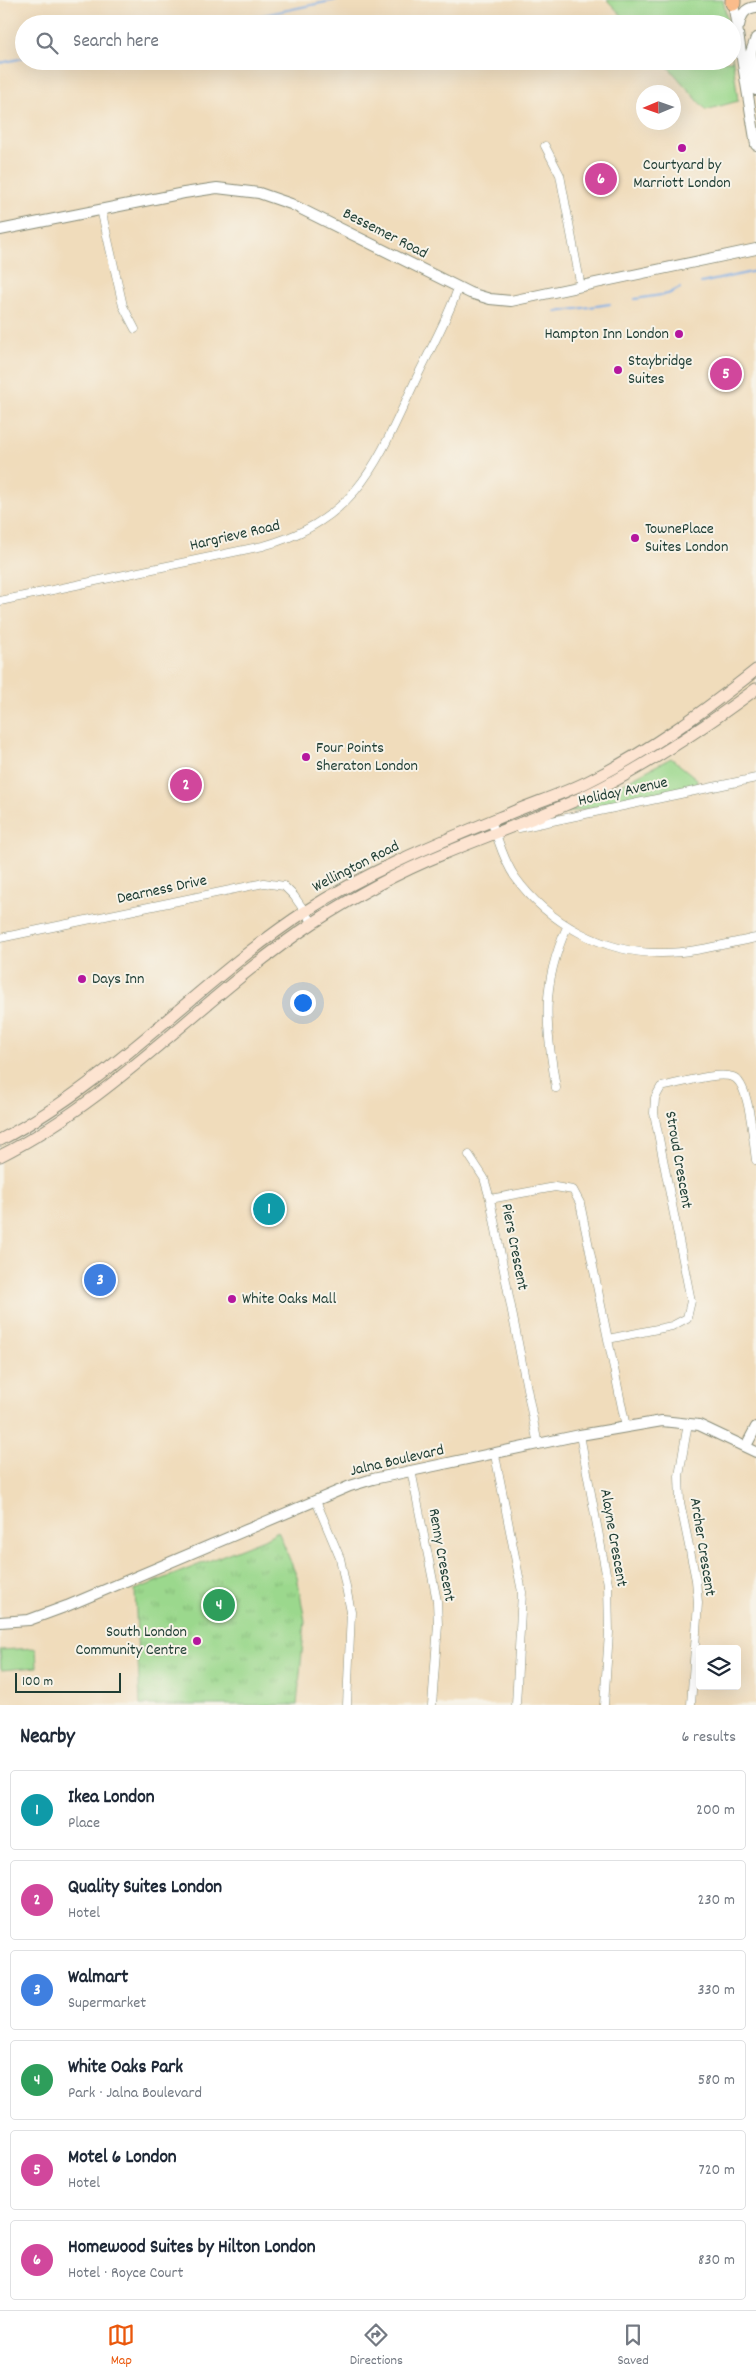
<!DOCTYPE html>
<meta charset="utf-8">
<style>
:root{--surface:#fff;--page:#f6f6f7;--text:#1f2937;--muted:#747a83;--line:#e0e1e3;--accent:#ea580c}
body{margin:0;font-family:Dekko,sans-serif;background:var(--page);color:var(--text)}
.controls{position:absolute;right:15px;bottom:15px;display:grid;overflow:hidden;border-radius:5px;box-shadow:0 5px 20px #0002}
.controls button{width:45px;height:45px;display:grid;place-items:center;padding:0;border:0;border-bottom:1px solid var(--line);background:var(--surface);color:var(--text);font:25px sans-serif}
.compass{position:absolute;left:636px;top:85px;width:45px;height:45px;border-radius:50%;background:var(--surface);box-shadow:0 5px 20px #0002;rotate:268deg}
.scale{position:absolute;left:15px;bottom:12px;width:106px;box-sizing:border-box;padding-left:5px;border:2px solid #1f3d34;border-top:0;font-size:14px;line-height:18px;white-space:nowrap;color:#1f3d34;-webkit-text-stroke:4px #f7f3e8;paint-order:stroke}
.you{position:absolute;left:302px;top:1002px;width:18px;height:18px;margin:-12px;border:4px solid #fff;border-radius:50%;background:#1a73e8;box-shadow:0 0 0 8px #1a73e833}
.badge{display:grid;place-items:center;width:32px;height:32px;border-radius:50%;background:var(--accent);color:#fff;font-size:16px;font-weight:700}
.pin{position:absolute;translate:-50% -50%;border:2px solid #fff;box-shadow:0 1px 5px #0006}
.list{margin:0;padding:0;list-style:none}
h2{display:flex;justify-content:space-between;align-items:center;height:65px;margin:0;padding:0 20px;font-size:21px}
h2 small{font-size:16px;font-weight:400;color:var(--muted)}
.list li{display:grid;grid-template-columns:32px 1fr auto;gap:15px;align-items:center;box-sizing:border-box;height:80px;margin:0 10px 10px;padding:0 10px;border:1px solid var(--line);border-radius:5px}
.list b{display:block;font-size:19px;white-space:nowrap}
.list p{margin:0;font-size:16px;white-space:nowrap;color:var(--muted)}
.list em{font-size:16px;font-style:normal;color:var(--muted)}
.icon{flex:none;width:28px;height:28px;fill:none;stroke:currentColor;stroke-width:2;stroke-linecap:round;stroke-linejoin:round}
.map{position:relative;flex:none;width:756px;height:1705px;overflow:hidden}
.search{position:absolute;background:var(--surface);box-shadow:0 5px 20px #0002;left:15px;right:15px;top:15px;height:55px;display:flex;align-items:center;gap:12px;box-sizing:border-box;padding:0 18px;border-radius:28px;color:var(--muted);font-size:19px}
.sheet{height:605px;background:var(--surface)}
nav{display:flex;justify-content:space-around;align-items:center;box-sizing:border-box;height:70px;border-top:1px solid var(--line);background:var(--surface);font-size:14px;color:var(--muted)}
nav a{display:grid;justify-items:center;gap:2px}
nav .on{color:var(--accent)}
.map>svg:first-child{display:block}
</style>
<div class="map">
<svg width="756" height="1705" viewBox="0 0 756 1705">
<defs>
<pattern id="park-tufts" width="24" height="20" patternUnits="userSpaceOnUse" patternTransform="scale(1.25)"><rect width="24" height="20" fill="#9bd88d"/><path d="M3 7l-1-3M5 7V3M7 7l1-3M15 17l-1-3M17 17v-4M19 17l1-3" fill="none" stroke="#85ba7a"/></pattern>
</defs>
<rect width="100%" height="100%" fill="#f7f3e8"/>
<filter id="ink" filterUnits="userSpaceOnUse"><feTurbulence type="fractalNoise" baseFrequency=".02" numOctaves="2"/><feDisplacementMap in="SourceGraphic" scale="10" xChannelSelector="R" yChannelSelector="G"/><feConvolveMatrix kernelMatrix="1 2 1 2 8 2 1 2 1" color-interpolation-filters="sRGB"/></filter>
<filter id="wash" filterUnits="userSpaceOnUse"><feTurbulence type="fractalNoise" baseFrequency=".0096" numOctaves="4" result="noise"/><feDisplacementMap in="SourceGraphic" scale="20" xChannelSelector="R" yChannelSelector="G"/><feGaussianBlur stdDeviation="1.12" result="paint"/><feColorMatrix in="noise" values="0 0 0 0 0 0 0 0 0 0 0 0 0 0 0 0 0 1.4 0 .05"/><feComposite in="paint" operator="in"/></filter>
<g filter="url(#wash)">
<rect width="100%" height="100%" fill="#f0dcbb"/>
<path fill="#9bd88d" stroke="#5d8a60" d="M607,0h116l5,24h-98z
M732,54l6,47 -32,9 -43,-49h69z
M671,758l26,21v3l-3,4 -128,27z
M36,1648l1,19 -36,3 -1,-20z"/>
<path fill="url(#park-tufts)" stroke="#5d8a60" d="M278,1531l19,46 8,44 -8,84h-157l-5,-115 129,-51z"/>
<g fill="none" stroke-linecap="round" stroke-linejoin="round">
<path stroke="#7bade7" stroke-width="2" d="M219,24l117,-24
M0,63l24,-5
M701,283l55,-12
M635,299l33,-5 12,-6
M556,312l54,-8"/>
</g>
</g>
<g filter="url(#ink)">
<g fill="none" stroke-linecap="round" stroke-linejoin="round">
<defs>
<path id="minor" d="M545,146l15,29 21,112
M101,209l22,97 12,23
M0,601l263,-55c96,-26 115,-86 154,-169 14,-29 31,-59 41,-89
M491,821c8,19 12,39 24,56 33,46 90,77 147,76 31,0 63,-9 94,-15
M519,828l237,-50
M0,938l264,-55 20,3 10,10 19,27
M556,1088c-10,-63 -16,-101 11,-161
M469,1155l15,23 6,21
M608,1339l64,-13 15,-8 4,-17 -37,-188 1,-15 6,-11c17,-3 56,-16 72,-10 17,6 20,65 23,83
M688,1423l-9,53 1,26 16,78 2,23 -7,102
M580,1435l28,149 1,49 -5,72
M538,1445l-48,-246 65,-12 18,3 7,13 46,224
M495,1455l27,137 -6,113
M411,1470l26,131 1,24 -6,80
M316,1501l24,57 11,54 -4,93"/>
<path id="tertiary" d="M733,3l23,142
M739,26c2,-10 5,-18 17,-19
M756,38l-5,14 5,38
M0,230l184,-37 33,-5 42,5 32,11 179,89 20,6 21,2 245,-52
M746,1446l10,-19
M0,1622l29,-2 38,-14 283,-120 23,-7 207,-44 82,-14 37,4 57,27"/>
<path id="secondary" d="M0,1140c114,-59 199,-159 306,-229 62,-40 134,-69 202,-97 26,-11 54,-20 79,-32 61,-30 116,-70 169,-112
M0,1156c118,-59 204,-161 313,-233 40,-26 86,-51 130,-69 47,-20 96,-36 142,-58 60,-29 117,-67 171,-107"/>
<path id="motorway" d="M733,0v3"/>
</defs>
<use href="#minor" stroke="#888c78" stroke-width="9"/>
<use href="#tertiary" stroke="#888c78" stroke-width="12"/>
<use href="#secondary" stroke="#888c78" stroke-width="13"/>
<use href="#motorway" stroke="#888c78" stroke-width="17"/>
<use href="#minor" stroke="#fff" stroke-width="8"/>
<use href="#tertiary" stroke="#fff" stroke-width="10"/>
<use href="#secondary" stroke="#fde4d1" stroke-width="11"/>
<use href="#motorway" stroke="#fabc8b" stroke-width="15"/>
</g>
</g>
<g fill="#b5179e" stroke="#f7f3e8" stroke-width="2">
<circle cx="682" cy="148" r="5"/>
<circle cx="679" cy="334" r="5"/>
<circle cx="618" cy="370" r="5"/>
<circle cx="635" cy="538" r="5"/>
<circle cx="306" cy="757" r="5"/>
<circle cx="82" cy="979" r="5"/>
<circle cx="232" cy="1299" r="5"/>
<circle cx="197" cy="1641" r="5"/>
</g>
<g text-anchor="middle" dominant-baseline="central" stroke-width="4" stroke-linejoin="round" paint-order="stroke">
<g font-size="16" fill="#1f3d34" stroke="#f7f3e8" text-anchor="start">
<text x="682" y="165" text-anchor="middle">Courtyard by<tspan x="682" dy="18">Marriott London</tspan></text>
<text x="669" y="334" text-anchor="end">Hampton Inn London</text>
<text x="628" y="361">Staybridge<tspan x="628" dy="18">Suites</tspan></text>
<text x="645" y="529">TownePlace<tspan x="645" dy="18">Suites London</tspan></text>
<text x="316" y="748">Four Points<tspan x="316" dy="18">Sheraton London</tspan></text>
<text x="92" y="979">Days Inn</text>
<text x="242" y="1299">White Oaks Mall</text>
<text x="187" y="1632" text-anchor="end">South London<tspan x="187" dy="18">Community Centre</tspan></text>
</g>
<g font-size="16" fill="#1f3d34" stroke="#f7f3e8">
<text transform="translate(385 234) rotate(27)">Bessemer Road</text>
<text transform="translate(235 536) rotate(-13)">Hargrieve Road</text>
<text transform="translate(623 792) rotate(-12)">Holiday Avenue</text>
<text transform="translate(356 867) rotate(-27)">Wellington Road</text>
<text transform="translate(162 890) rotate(-12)">Dearness Drive</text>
<text transform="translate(678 1160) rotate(80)">Stroud Crescent</text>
<text transform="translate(514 1247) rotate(79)">Piers Crescent</text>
<text transform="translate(397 1461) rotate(-13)">Jalna Boulevard</text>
<text transform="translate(613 1538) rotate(80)">Alayne Crescent</text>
<text transform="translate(702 1547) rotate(81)">Archer Crescent</text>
<text transform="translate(441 1555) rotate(80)">Renny Crescent</text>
</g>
</g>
</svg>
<div class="controls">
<button><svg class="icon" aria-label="layers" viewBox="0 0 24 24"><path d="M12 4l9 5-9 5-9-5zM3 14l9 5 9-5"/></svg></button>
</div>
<svg class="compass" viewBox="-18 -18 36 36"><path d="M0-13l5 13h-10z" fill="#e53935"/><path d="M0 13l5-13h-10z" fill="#747a83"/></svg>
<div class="scale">100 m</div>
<div class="you"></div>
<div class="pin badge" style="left:269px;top:1209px;background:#0f9aa8">1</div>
<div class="pin badge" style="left:186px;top:785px;background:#d1479c">2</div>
<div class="pin badge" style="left:100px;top:1280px;background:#3f7fe0">3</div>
<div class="pin badge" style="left:219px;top:1605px;background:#2e9e5b">4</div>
<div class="pin badge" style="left:726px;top:374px;background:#d1479c">5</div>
<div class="pin badge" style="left:601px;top:179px;background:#d1479c">6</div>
<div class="search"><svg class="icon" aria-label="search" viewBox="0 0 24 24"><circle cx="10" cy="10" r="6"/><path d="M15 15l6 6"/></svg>Search here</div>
</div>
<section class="sheet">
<h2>Nearby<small>6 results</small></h2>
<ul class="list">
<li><span class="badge" style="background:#0f9aa8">1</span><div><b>Ikea London</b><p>Place</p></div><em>200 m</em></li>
<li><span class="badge" style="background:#d1479c">2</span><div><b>Quality Suites London</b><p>Hotel</p></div><em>230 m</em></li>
<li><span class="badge" style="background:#3f7fe0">3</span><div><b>Walmart</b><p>Supermarket</p></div><em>330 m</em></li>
<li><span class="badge" style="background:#2e9e5b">4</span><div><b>White Oaks Park</b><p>Park · Jalna Boulevard</p></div><em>580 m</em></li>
<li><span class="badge" style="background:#d1479c">5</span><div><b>Motel 6 London</b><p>Hotel</p></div><em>720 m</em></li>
<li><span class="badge" style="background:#d1479c">6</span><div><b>Homewood Suites by Hilton London</b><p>Hotel · Royce Court</p></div><em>830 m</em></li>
</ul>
</section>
<nav>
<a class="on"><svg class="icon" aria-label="map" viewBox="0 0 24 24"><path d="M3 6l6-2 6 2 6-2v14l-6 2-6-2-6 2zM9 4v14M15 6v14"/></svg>Map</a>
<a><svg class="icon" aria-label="directions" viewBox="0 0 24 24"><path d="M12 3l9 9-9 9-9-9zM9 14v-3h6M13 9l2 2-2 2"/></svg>Directions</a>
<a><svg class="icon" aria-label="saved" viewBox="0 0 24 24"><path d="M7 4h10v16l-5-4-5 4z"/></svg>Saved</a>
</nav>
